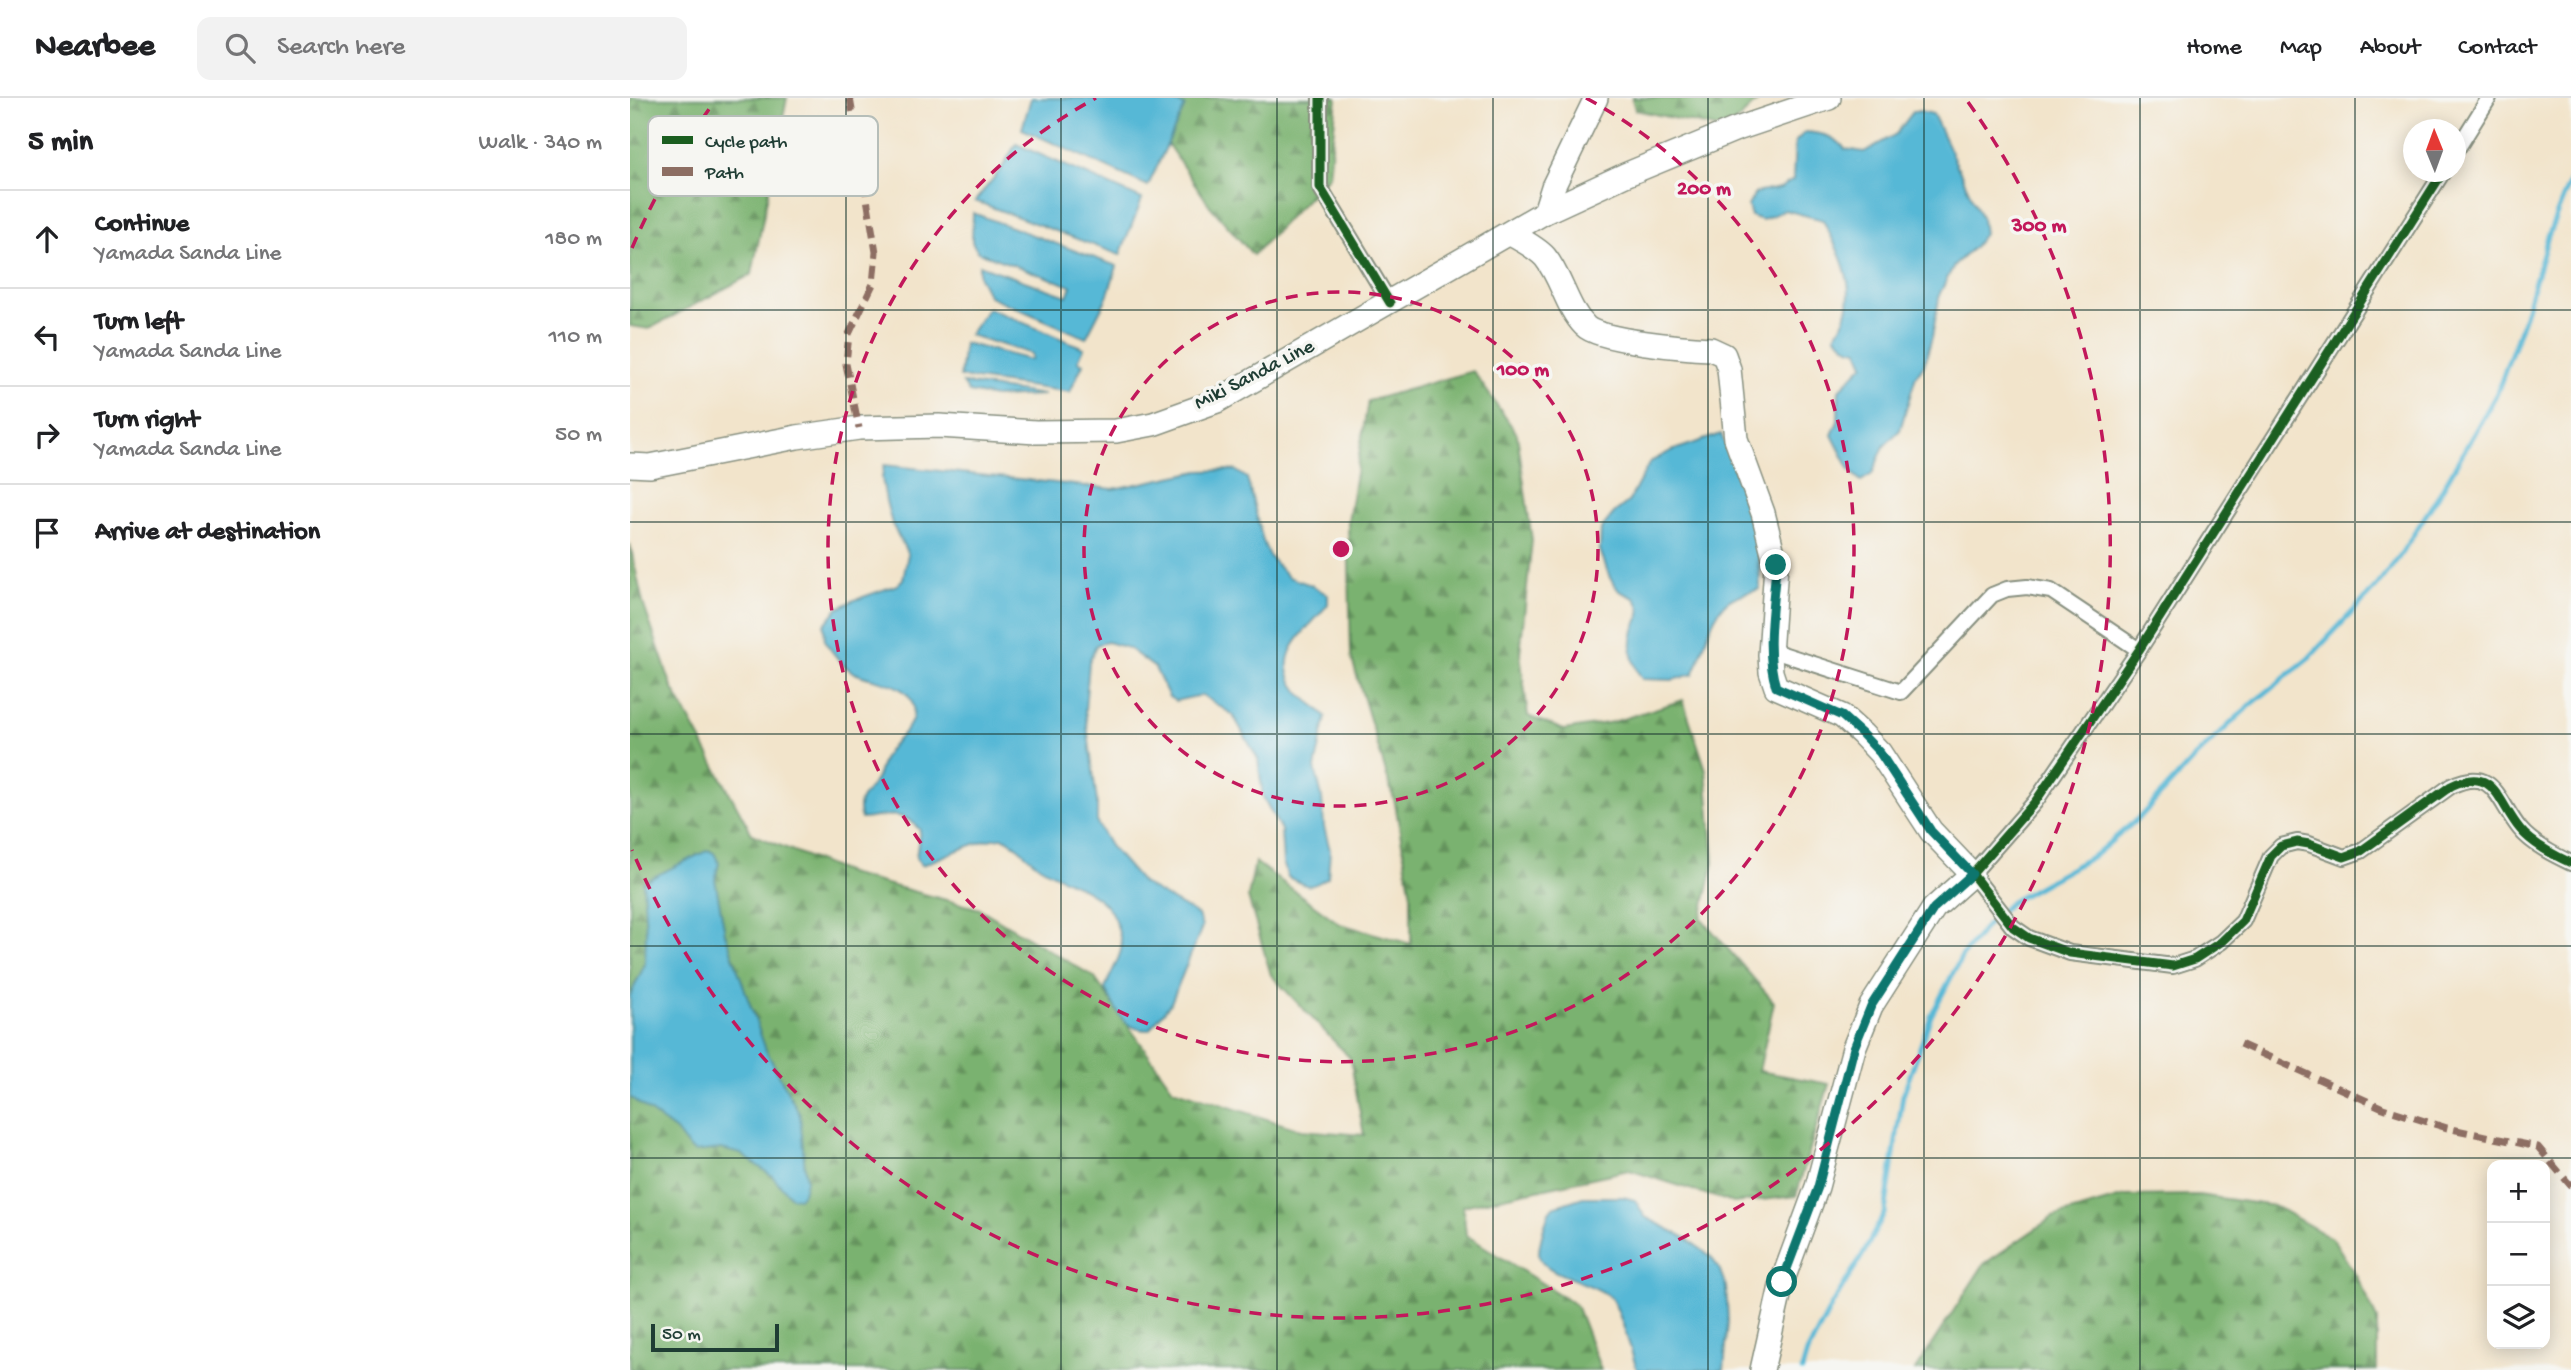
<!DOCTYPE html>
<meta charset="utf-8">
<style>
:root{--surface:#fff;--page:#f2f2f2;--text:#202124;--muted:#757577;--line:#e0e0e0}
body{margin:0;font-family:"Gochi Hand",sans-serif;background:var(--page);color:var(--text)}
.controls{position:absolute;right:21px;bottom:21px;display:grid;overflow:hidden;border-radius:14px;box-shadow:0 4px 18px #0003}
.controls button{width:63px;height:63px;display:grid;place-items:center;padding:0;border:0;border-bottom:2px solid var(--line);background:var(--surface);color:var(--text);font:35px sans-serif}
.compass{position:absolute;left:1773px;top:21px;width:63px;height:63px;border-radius:50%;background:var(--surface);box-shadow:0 4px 18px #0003;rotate:359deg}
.scale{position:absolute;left:21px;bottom:18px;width:128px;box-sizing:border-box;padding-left:7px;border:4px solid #1f3d34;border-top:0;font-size:19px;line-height:24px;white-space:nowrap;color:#1f3d34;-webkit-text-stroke:5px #f6f6f2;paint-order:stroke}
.stop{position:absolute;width:21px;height:21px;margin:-16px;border:5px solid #0f766e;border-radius:50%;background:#fff}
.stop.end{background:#0f766e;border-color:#fff;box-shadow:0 2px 7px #0008}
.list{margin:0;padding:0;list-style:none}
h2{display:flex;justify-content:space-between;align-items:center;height:91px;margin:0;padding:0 28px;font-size:30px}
h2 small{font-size:23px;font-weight:400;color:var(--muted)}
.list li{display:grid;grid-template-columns:46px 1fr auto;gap:21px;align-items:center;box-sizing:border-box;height:98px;padding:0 28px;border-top:2px solid var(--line)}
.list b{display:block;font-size:26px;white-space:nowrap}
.list p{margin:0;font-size:23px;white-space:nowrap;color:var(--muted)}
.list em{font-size:23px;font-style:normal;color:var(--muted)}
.icon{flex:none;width:38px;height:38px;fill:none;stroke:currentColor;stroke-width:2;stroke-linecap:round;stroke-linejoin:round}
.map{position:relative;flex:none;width:1941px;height:1272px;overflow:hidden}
header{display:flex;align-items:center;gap:42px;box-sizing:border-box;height:98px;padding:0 35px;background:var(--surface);border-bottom:2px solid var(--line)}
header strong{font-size:33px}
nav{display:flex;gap:38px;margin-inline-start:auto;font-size:24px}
.search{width:490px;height:63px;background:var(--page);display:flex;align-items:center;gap:18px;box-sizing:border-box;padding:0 24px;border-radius:14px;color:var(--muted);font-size:26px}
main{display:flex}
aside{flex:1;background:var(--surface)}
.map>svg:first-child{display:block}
</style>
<header>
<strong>Nearbee</strong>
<div class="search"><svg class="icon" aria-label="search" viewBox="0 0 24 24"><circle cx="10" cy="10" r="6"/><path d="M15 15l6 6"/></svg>Search here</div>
<nav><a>Home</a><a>Map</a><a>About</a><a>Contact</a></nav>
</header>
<main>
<aside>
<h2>5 min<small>Walk · 340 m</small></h2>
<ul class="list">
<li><svg class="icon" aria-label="ahead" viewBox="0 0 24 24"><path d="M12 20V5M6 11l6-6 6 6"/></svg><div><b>Continue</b><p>Yamada Sanda Line</p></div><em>180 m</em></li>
<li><svg class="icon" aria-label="left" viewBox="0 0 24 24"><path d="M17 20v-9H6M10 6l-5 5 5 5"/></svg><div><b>Turn left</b><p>Yamada Sanda Line</p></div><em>110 m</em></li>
<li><svg class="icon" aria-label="right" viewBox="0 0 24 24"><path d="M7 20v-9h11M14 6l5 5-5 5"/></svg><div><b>Turn right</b><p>Yamada Sanda Line</p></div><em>50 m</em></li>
<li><svg class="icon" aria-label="arrive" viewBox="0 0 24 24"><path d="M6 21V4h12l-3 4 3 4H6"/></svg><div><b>Arrive at destination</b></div></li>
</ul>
</aside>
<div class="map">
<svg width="1941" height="1272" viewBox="0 0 1941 1272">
<defs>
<pattern id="forest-firs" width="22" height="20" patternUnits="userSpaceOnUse" patternTransform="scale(1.75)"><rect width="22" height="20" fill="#7ab26f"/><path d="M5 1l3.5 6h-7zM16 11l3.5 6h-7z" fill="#63925c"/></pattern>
</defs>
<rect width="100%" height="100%" fill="#f6f6f2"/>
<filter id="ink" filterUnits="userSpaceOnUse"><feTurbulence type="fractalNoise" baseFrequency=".0143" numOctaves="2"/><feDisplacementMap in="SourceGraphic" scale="14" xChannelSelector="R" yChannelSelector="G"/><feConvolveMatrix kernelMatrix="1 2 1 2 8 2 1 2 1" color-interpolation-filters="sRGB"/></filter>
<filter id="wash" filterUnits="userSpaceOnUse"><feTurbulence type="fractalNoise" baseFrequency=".00686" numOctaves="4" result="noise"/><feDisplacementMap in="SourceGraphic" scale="28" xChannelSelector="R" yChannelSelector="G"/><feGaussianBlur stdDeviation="1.57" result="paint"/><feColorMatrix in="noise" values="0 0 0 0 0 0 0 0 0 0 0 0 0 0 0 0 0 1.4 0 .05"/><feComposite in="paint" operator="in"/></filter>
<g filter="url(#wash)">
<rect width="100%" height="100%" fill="#f2e4cb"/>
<path fill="url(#forest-firs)" stroke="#4c7852" stroke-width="2" d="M0,0h157l-35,176 -103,55 -19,-3z
M506,0h201l-8,78 -76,79 -43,-49z
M1002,0h129l-34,32 -92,-20z
M843,273l44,63 15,106 -12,113 8,63 36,14 49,-8 70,-22 23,70 8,92 -13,56 73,84 -15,69 70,13 -33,112 -62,7 -105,-33 -166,36 3,29 110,70 25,65h-971v-826l13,59 29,84 80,147 100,41 128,34 114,68 79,112 128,41 63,5 -14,-77 -79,-83 -23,-78 7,-35 85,62 71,20v-49l-16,-92 -44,-147 -3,-135 20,-120z
M1568,1097l77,11 58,33 24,38 20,42v51h-462l69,-106 69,-47 72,-21z"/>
<path fill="#57b8d6" stroke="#3b7a85" stroke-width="2" d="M401,0h135l19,8 -37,80 -126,-57z
M1291,13l12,3 49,105 2,15 -11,14 -19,17 -14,28 -8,44 -8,28 -8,11 -16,54 -16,16 -12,28 -11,7 -10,-9 -19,-37 6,-14 1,-31 25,-26 -6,-14 -9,-2 -14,-12c29,-40 7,-78 -12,-116l-38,-10 -23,10 -11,-4 -3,-10 7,-13 25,-5 13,-8 2,-38 10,-10c15,1 31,4 40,17l19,3 32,-18 17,-22z
M386,46l126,55 -22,56 -145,-54 27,-33z
M343,115l144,53 -10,31 -21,41 -97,-42 -10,-19v-12l88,31 4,-10 -93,-34 -6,-10z
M358,210l96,40 -6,13 5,3 -13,28 -110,-15 4,-34 67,17 1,-6 -63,-19z
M333,285l81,12 -49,2 -26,-5z
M1091,336l29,75 9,41 1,39c-9,3 -19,5 -27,9 -23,11 -28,54 -40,76l-20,6 -31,-1c-10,-14 -13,-31 -8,-49 2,-7 8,-14 6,-22 0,-3 -3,-7 -5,-10l-16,-7 -9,-13 -10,-28 1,-21 13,-16 15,-12 21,-39 21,-11z
M254,367l229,24 86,-18 36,-1 12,8 16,63 6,15 19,21 23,8 17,10v9c-20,27 -59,50 -30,87 8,11 20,15 28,26l-11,51 7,30 2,29 6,23 -2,27c-19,13 -21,10 -40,0l-5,-14 -2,-33 -18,-33 -5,-38 -25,-44 -31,-20 -27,6 -6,-4 -14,-29 -27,-20 -21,-6 -11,3 -7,17 -4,48 12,92v21l13,23 32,37 56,32 4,12 -31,76 -22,27c-28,0 -31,-19 -44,-41 4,-13 13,-26 16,-39 2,-7 -2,-15 -3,-21 -8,-37 -49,-44 -77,-62 -10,-5 -29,-29 -38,-29 -19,-1 -62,20 -81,27l-6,-7 4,-28c-18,-22 -35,-13 -59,-11 -7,-20 5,-24 14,-38 5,-7 5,-18 10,-25 9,-17 32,-28 28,-50 -4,-24 -39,-24 -58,-33 -12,-6 -22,-20 -30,-31l-1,-17 13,-16 15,-8 45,-16 6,-6 5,-25 -16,-30 -6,-23 -4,-23z
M78,752l6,3 5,10 -4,16 10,54 41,117 34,65 6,66 -3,12 -4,5 -8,-1 -19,-21 -31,-22 -20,-5 -26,3 -6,-4 -13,-17 -46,-34v-101l15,-32 1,-32 -3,-50z
M953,1099h40l12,3 10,17 41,21 24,18 9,12 7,19 2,34 -4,49h-87c-5,-16 -17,-61 -26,-72 -15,-16 -71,-23 -72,-44 0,-13 6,-29 10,-42l4,-5z"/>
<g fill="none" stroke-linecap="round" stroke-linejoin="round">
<path stroke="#57b8d6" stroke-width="5" d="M1172,1272l5,-17 26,-50 30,-49 22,-42 18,-117 28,-79 31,-60 25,-31 24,-23 84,-47 46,-39 55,-60 52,-49 60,-48 69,-73 22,-29 41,-64 57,-100 28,-78 23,-79 23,-58"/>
</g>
</g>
<g filter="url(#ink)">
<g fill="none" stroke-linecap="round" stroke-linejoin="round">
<defs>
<path id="street" d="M690,0v89l70,116
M1826,53l33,-53
M1813,74l-304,478 -104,152 -63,72 41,53 16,11 41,15 103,13 22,-7 26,-17 22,-21 28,-65 10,-10 16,-4 12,2 35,13 17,-6 90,-65c44,-21 46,15 69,43 12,15 34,26 51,34
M1140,552l131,42 91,-97 15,-6 20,-2 24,4 88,59"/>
<path id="primary" d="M915,114l8,-25 43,-89
M879,135c12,7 27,14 36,24 17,21 21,50 40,69 14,15 103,22 126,23l13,6 5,14 7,70 27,74 13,52 -6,90 1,17 5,15 66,29 20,18 18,19 51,78 41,43 -38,34 -63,98 -17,42 -37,139 -35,95 -20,88
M0,367l20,1 147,-29 62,-9 80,-2 97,6 80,-1 37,-7 64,-23 328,-189 80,-37 109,-45 95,-32"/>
</defs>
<use href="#street" stroke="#889080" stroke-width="18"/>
<use href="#primary" stroke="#889080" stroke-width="26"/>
<use href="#street" stroke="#fff" stroke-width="14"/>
<use href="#primary" stroke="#fff" stroke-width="23"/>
<path stroke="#8d6e63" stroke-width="7" stroke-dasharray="14 7" stroke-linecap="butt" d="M220,0l26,154 -3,32 -24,50 -3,30 13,64
M1610,946l143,64 64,20 91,19 33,39"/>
<defs>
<path id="cycleway" d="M690,0v89l70,116
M1813,74l-304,478 -104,152 -63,72 41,53 16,11 41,15 103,13 22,-7 26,-17 22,-21 28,-65 10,-10 16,-4 12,2 35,13 17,-6 90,-65c44,-21 46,15 69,43 12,15 34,26 51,34"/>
</defs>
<use href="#cycleway" stroke="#f6f6f2" stroke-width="13"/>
<use href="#cycleway" stroke="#1b5e20" stroke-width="9"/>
</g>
</g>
<g fill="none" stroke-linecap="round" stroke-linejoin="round" filter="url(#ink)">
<path stroke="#0f766e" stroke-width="9" d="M1146,467c-2,39 -12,84 0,122l66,29 20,18 18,19 51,78 41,43 -38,34 -63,98 -17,42 -36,139 -36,95"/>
</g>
<path fill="none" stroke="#1f3d34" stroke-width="2" stroke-opacity="0.55" d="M216,0v1272M431,0v1272M647,0v1272M863,0v1272M1078,0v1272M1294,0v1272M1510,0v1272M1725,0v1272M0,212h1941M0,424h1941M0,636h1941M0,848h1941M0,1060h1941"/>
<g fill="none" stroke="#c2185b" stroke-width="3.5" stroke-dasharray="12 9">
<circle cx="711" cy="451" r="257"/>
<path d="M956 0A513 513 0 1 1 466 0"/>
<path d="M2 150A770 770 0 0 1 84 4M1338 4A770 770 0 1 1 2 752"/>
</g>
<g text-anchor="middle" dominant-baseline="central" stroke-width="7" stroke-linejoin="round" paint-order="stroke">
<g font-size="21" fill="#1f3d34" stroke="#f6f6f2">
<text transform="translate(625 278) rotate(-27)">Miki Sanda Line</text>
</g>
</g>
<rect x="18" y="18" width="230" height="80" rx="10" fill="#f6f6f2" stroke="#b6beb9" stroke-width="2"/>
<rect x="32" y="38" width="31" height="8" fill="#1b5e20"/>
<rect x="32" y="69" width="31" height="9" fill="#8d6e63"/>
<g font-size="19" fill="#1f3d34">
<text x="75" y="49">Cycle path</text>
<text x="75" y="80">Path</text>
</g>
<circle cx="711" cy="451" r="10" fill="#c2185b" stroke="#f6f6f2" stroke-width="3.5"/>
<g font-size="21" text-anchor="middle" font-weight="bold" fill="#c2185b" stroke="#f6f6f2" stroke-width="7" stroke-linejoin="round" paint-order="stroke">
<text x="1074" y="96">200 m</text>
<text x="1409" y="133">300 m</text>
<text x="893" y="277">100 m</text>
</g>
</svg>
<div class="controls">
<button>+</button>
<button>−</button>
<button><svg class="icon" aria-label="layers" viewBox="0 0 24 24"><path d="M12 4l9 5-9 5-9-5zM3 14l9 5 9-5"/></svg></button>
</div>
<svg class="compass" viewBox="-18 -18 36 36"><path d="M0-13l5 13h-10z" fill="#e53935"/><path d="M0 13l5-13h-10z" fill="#757577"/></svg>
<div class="scale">50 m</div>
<div class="stop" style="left:1152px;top:1184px"></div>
<div class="stop end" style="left:1146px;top:467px"></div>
</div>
</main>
